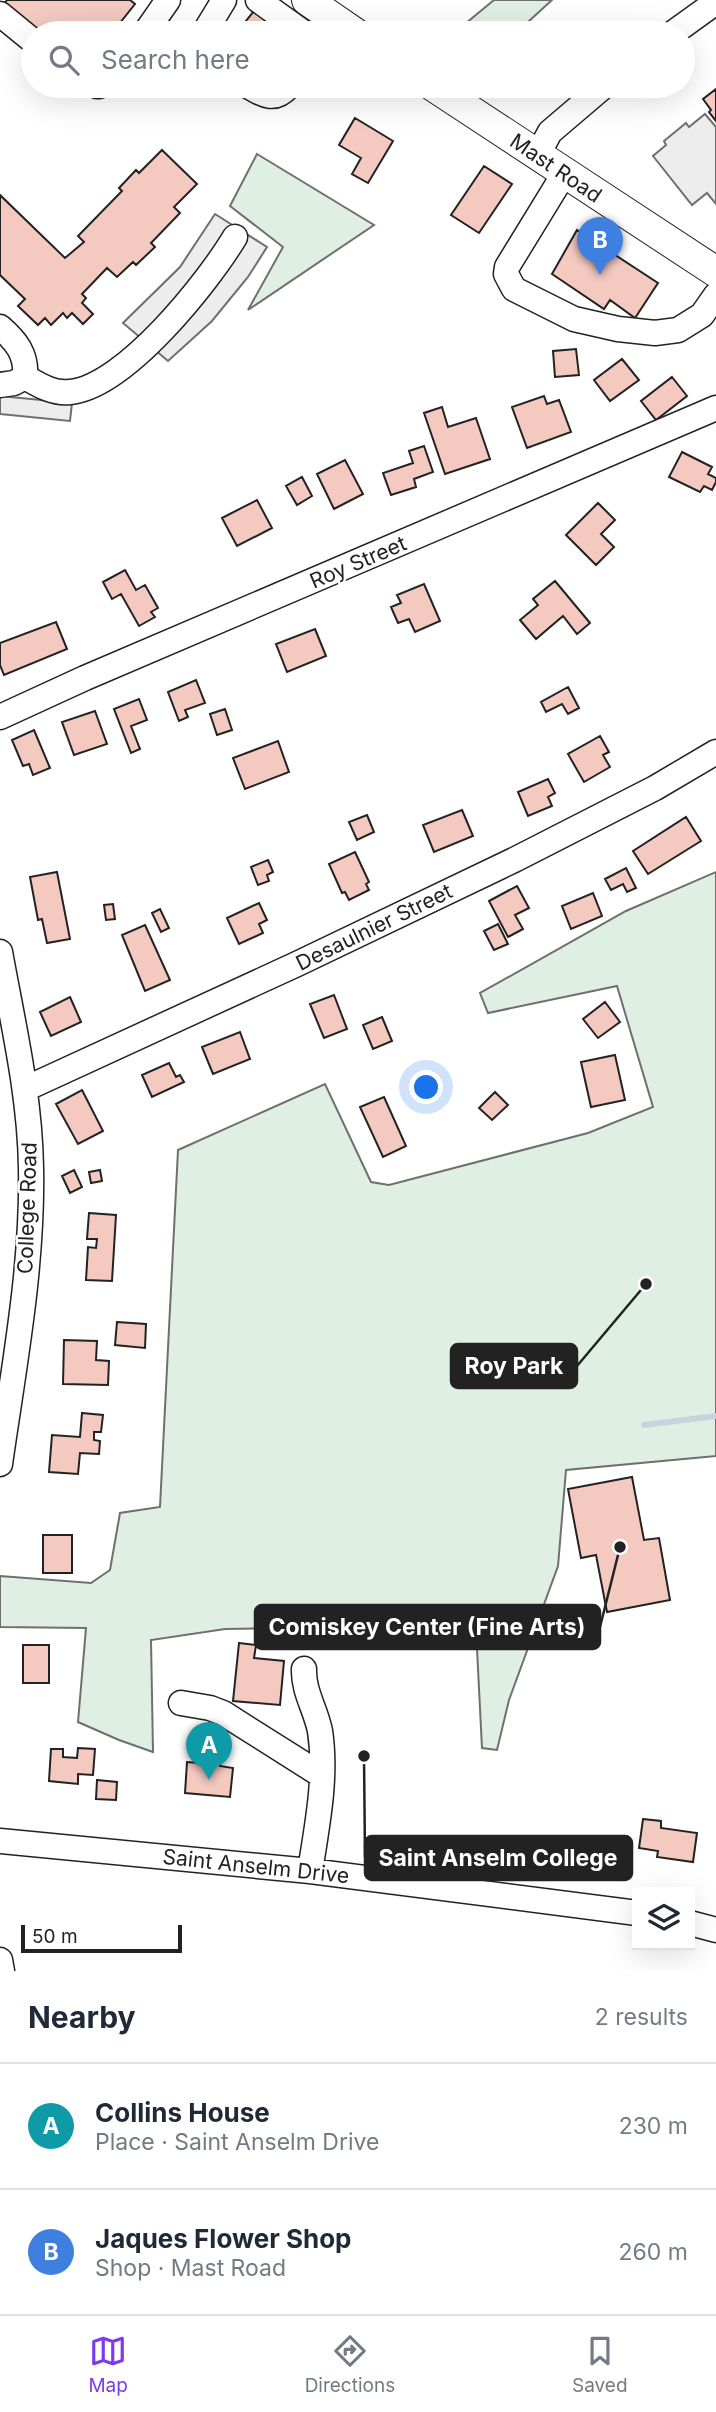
<!DOCTYPE html>
<meta charset="utf-8">
<style>
:root{--surface:#fff;--page:#f6f6f7;--text:#1f2937;--muted:#747a83;--line:#e0e1e3;--accent:#7c3aed}
body{margin:0;font-family:Inter,sans-serif;background:var(--page);color:var(--text)}
.controls{position:absolute;right:21px;bottom:21px;display:grid;overflow:hidden;border-radius:0px;box-shadow:0 7px 28px #0002}
.controls button{width:63px;height:63px;display:grid;place-items:center;padding:0;border:0;border-bottom:2px solid var(--line);background:var(--surface);color:var(--text);font:35px sans-serif}
.scale{position:absolute;left:21px;bottom:18px;width:161px;box-sizing:border-box;padding-left:7px;border:4px solid #222;border-top:0;font-size:19px;line-height:24px;white-space:nowrap;color:#222;-webkit-text-stroke:5px #fff;paint-order:stroke}
.you{position:absolute;left:427px;top:1088px;width:24px;height:24px;margin:-18px;border:5px solid #fff;border-radius:50%;background:#1a73e8;box-shadow:0 0 0 10px #1a73e833}
.badge{display:grid;place-items:center;width:46px;height:46px;border-radius:50%;background:var(--accent);color:#fff;font-size:23px;font-weight:700}
.pin{position:absolute;translate:-50% -58px;filter:drop-shadow(0 2px 4px #0008)}
.pin::after{content:'';position:absolute;top:37px;width:24px;height:21px;background:inherit;clip-path:polygon(0 0,100% 0,50% 100%)}
.list{margin:0;padding:0;list-style:none}
h2{display:flex;justify-content:space-between;align-items:center;height:91px;margin:0;padding:0 28px;font-size:30px}
h2 small{font-size:23px;font-weight:400;color:var(--muted)}
.list li{display:grid;grid-template-columns:46px 1fr auto;gap:21px;align-items:center;box-sizing:border-box;height:126px;padding:0 28px;border-top:2px solid var(--line)}
.list b{display:block;font-size:26px;white-space:nowrap}
.list p{margin:0;font-size:23px;white-space:nowrap;color:var(--muted)}
.list em{font-size:23px;font-style:normal;color:var(--muted)}
.icon{flex:none;width:38px;height:38px;fill:none;stroke:currentColor;stroke-width:2;stroke-linecap:round;stroke-linejoin:round}
.map{position:relative;flex:none;width:716px;height:1971px;overflow:hidden}
.search{position:absolute;background:var(--surface);box-shadow:0 7px 28px #0002;left:21px;right:21px;top:21px;height:77px;display:flex;align-items:center;gap:18px;box-sizing:border-box;padding:0 24px;border-radius:38px;color:var(--muted);font-size:26px}
.sheet{height:343px;background:var(--surface)}
nav{display:flex;justify-content:space-around;align-items:center;box-sizing:border-box;height:98px;border-top:2px solid var(--line);background:var(--surface);font-size:19px;color:var(--muted)}
nav a{display:grid;justify-items:center;gap:4px}
nav .on{color:var(--accent)}
.map>svg:first-child{display:block}
</style>
<div class="map">
<svg width="716" height="1971" viewBox="0 0 716 1971">
<rect width="100%" height="100%" fill="#fff"/>
<path fill="#e0efe3" stroke="#6f6f6f" stroke-width="2" d="M494,0h58l-36,33h-62z
M257,154l117,71 -126,85 35,-63 -53,-41z
M716,872v584l-150,14 -8,96 -49,134 -12,50 -15,-2 -5,-99 -176,-21 -76,1 -74,11 2,112 -34,-12 -41,-18 8,-94 -86,-1v-51l91,7 19,-13 10,-57 40,-6 18,-357 147,-66 46,98 18,3 199,-52 65,-26 -36,-121 -129,27 -8,-20 146,-82z"/>
<path fill="#ededed" stroke="#6f6f6f" stroke-width="2" d="M705,114l11,13v77l-9,-11 -15,12 -39,-49 13,-11 -2,-4 22,-18 3,4z
M215,214l52,33 -19,30 -36,44 -44,40 -45,-38 57,-56z
M0,396l72,7 -2,18 -70,-7z"/>
<g fill="none" stroke-linecap="round" stroke-linejoin="round">
<path stroke="#c7d3dd" stroke-width="6" d="M644,1425l72,-9"/>
</g>
<path fill="#f3c9c0" stroke="#222" stroke-width="2" d="M7,0h123l5,4 -23,29h-70l-38,-29z
M257,7l34,26h-39l-10,-7z
M716,89v32l-7,-9 2,-2 -8,-11z
M355,118l38,23 -25,42 -16,-9 9,-16 -22,-13z
M162,150l35,34 -23,23 6,6 -29,30 4,4 -19,18 -3,-3 -16,15 -10,-9 -25,26 4,4 -4,5 11,11 -10,10 -11,-11 -5,5 -4,-5 -12,12 -6,-7 -7,7 -20,-19 7,-7 -25,-24v-80l65,63 19,-16 -6,-6 44,-45 -3,-3 17,-18 3,3z
M484,166l28,18 -33,49 -28,-18z
M577,230l81,53 -23,35 -25,-18 -6,9 -52,-35z
M576,349l3,26 -24,2 -2,-26z
M622,359l17,21 -29,21 -16,-21z
M672,377l15,19 -31,24 -15,-19z
M544,396l3,8 12,-4 12,32 -44,16 -15,-41z
M442,407l6,20 28,-9 14,41 -45,15 -21,-61z
M424,446l9,26 -19,7 2,8 -25,8 -8,-22 30,-10 -4,-12z
M682,452l30,15 -4,7 8,4v4l-4,8 -8,-4 -4,6 -31,-15z
M345,460l18,34 -29,15 -17,-35z
M302,477l10,19 -15,9 -11,-19z
M257,500l15,28 -35,18 -15,-28z
M598,503l17,17 -14,14 13,13 -18,18 -30,-30z
M125,570l11,20 9,-5 13,23 -7,4 4,5 -16,9 -18,-32 -9,5 -9,-17z
M555,581l35,42 -13,11 -14,-18 -27,23 -16,-19 18,-15 -5,-6z
M424,584l16,37 -25,11 -6,-13 -11,4 -7,-16 10,-4 -4,-8z
M56,622l11,27 -63,26 -4,-10v-22z
M315,629l11,27 -39,16 -11,-28z
M196,680l9,23 -20,7 3,7 -9,4 -11,-29z
M568,687l11,21 -11,6 -6,-10 -16,8 -5,-10z
M139,699l8,21 -16,6 9,23 -9,4 -17,-44z
M225,709l7,21 -15,5 -7,-21z
M95,711l12,33 -33,11 -12,-33z
M34,730l16,38 -17,7 -4,-11 -6,2 -11,-26z
M600,736l9,16 -6,3 7,12 -26,15 -16,-28z
M278,741l11,31 -44,17 -12,-31z
M548,779l7,14 -7,4 4,9 -24,10 -10,-24z
M462,810l11,26 -39,16 -11,-27z
M367,815l7,17 -17,8 -8,-18z
M686,817l15,24 -53,33 -15,-23z
M355,852l14,30 -3,2 3,6 -20,10 -4,-8 -3,1 -13,-29z
M268,860l5,12 -6,3 2,6 -11,4 -7,-18z
M626,868l10,20 -9,4 -4,-8 -12,6 -6,-11z
M57,872l13,67 -23,4 -5,-24 -4,1 -8,-43z
M517,886l12,22 -14,7 8,14 -15,8 -19,-36z
M593,893l9,23 -31,13 -9,-23z
M259,903l8,17 -8,4 4,9 -24,11 -12,-26z
M113,904l2,15 -9,1 -2,-15z
M160,909l9,19 -8,4 -9,-19z
M498,924l10,20 -14,6 -10,-19z
M145,925l25,55 -25,11 -23,-56z
M334,995l13,34 -23,9 -14,-34z
M70,997l11,25 -30,14 -11,-24z
M605,1002l15,20 -22,16 -15,-19z
M382,1017l10,24 -19,8 -10,-24z
M240,1032l10,27 -37,15 -11,-27z
M615,1055l10,45 -34,7 -10,-45z
M169,1063l7,14 4,-2 4,7 -32,15 -10,-22z
M82,1090l21,41 -25,13 -22,-40z
M495,1092l13,13 -16,15 -13,-12z
M384,1097l22,49 -23,11 -23,-50z
M74,1170l8,17 -12,6 -8,-17z
M100,1170l2,11 -11,2 -2,-11z
M89,1213l27,2 -4,66 -26,-1 2,-33 8,1 1,-9h-10z
M117,1322l29,2 -1,24 -30,-3z
M64,1340l33,1 -1,19 13,1 -1,24 -45,-1z
M82,1413l21,2 -2,17h-7v8l6,1 -1,13 -19,-1 -2,21 -29,-2 3,-37 28,2z
M632,1477l12,63 15,-2 11,62 -63,12 -11,-57 -15,3 -13,-69z
M43,1535h29v38h-29z
M239,1643l17,2 -2,13 30,3 -4,44 -47,-4z
M23,1645h26v38h-26z
M78,1748l17,1 -2,26 -15,-1v10l-29,-3 2,-32h12v8l14,1z
M201,1752l20,2 -1,12 13,2 -3,29 -45,-4 2,-31 13,1z
M97,1780l20,2 -1,18 -20,-1z
M643,1819l18,2v7l36,5 -4,29 -36,-5 1,-6 -19,-3z"/>
<g fill="none" stroke-linecap="round" stroke-linejoin="round">
<defs>
<path id="minor" d="M258,0l46,33
M0,14l33,27
M145,33l23,-33
M204,33l20,-33
M673,33l43,-31
M97,86h2
M248,86c17,10 27,16 41,0
M537,156l13,-24 54,-46
M564,174l-57,93 -1,7 8,15 60,30 44,10 37,4 23,-3 24,-15 14,-20
M0,327c16,14 27,27 25,50
M25,377c14,8 28,17 45,15 55,-5 138,-110 165,-155
M0,385l14,-2 11,-6
M0,717l85,-39 631,-270
M0,952c13,72 30,143 31,216 2,99 -17,198 -31,296
M25,1089l272,-125 217,-104 141,-72 61,-36
M304,1669c-1,22 12,41 16,62 7,46 -3,95 -10,140
M181,1703l29,5 13,5 98,62
M0,1841l310,30 327,42
M690,1923l26,7
M0,1960l2,11"/>
<path id="major" d="M307,0l48,33
M433,86l283,186"/>
</defs>
<use href="#minor" stroke="#222" stroke-width="27"/>
<use href="#major" stroke="#222" stroke-width="32"/>
<use href="#minor" stroke="#fff" stroke-width="24"/>
<use href="#major" stroke="#fff" stroke-width="30"/>
</g>
<g text-anchor="middle" dominant-baseline="central" stroke-width="5" stroke-linejoin="round" paint-order="stroke">
<g font-size="21" fill="#222" stroke="#fff">
<text transform="translate(556 168) rotate(34)">Mast Road</text>
<text transform="translate(358 562) rotate(-23)">Roy Street</text>
<text transform="translate(374 927) rotate(-26)">Desaulnier Street</text>
<text transform="translate(27 1208) rotate(-88)">College Road</text>
<text transform="translate(256 1866) rotate(6)">Saint Anselm Drive</text>
</g>
</g>
<path fill="none" stroke="#222" stroke-width="2.5" d="M646 1284L577 1366M620 1547L600 1627M364 1756L365 1858"/>
<g fill="#222" stroke="#fff" stroke-width="2.5">
<circle cx="646" cy="1284" r="7"/>
<circle cx="620" cy="1547" r="7"/>
<circle cx="364" cy="1756" r="7"/>
</g>
<g fill="#222" stroke="#222" stroke-width="2.5">
<rect x="451" y="1344" width="126" height="44" rx="7"/>
<rect x="255" y="1605" width="345" height="44" rx="7"/>
<rect x="365" y="1836" width="267" height="44" rx="7"/>
</g>
<g font-size="23" text-anchor="middle" font-weight="bold" fill="#fff">
<text x="514" y="1374">Roy Park</text>
<text x="427" y="1635">Comiskey Center (Fine Arts)</text>
<text x="498" y="1866">Saint Anselm College</text>
</g>
</svg>
<div class="controls">
<button><svg class="icon" aria-label="layers" viewBox="0 0 24 24"><path d="M12 4l9 5-9 5-9-5zM3 14l9 5 9-5"/></svg></button>
</div>
<div class="scale">50 m</div>
<div class="you"></div>
<div class="pin badge" style="left:209px;top:1780px;background:#0f9aa8">A</div>
<div class="pin badge" style="left:600px;top:275px;background:#3f7fe0">B</div>
<div class="search"><svg class="icon" aria-label="search" viewBox="0 0 24 24"><circle cx="10" cy="10" r="6"/><path d="M15 15l6 6"/></svg>Search here</div>
</div>
<section class="sheet">
<h2>Nearby<small>2 results</small></h2>
<ul class="list">
<li><span class="badge" style="background:#0f9aa8">A</span><div><b>Collins House</b><p>Place · Saint Anselm Drive</p></div><em>230 m</em></li>
<li><span class="badge" style="background:#3f7fe0">B</span><div><b>Jaques Flower Shop</b><p>Shop · Mast Road</p></div><em>260 m</em></li>
</ul>
</section>
<nav>
<a class="on"><svg class="icon" aria-label="map" viewBox="0 0 24 24"><path d="M3 6l6-2 6 2 6-2v14l-6 2-6-2-6 2zM9 4v14M15 6v14"/></svg>Map</a>
<a><svg class="icon" aria-label="directions" viewBox="0 0 24 24"><path d="M12 3l9 9-9 9-9-9zM9 14v-3h6M13 9l2 2-2 2"/></svg>Directions</a>
<a><svg class="icon" aria-label="saved" viewBox="0 0 24 24"><path d="M7 4h10v16l-5-4-5 4z"/></svg>Saved</a>
</nav>
